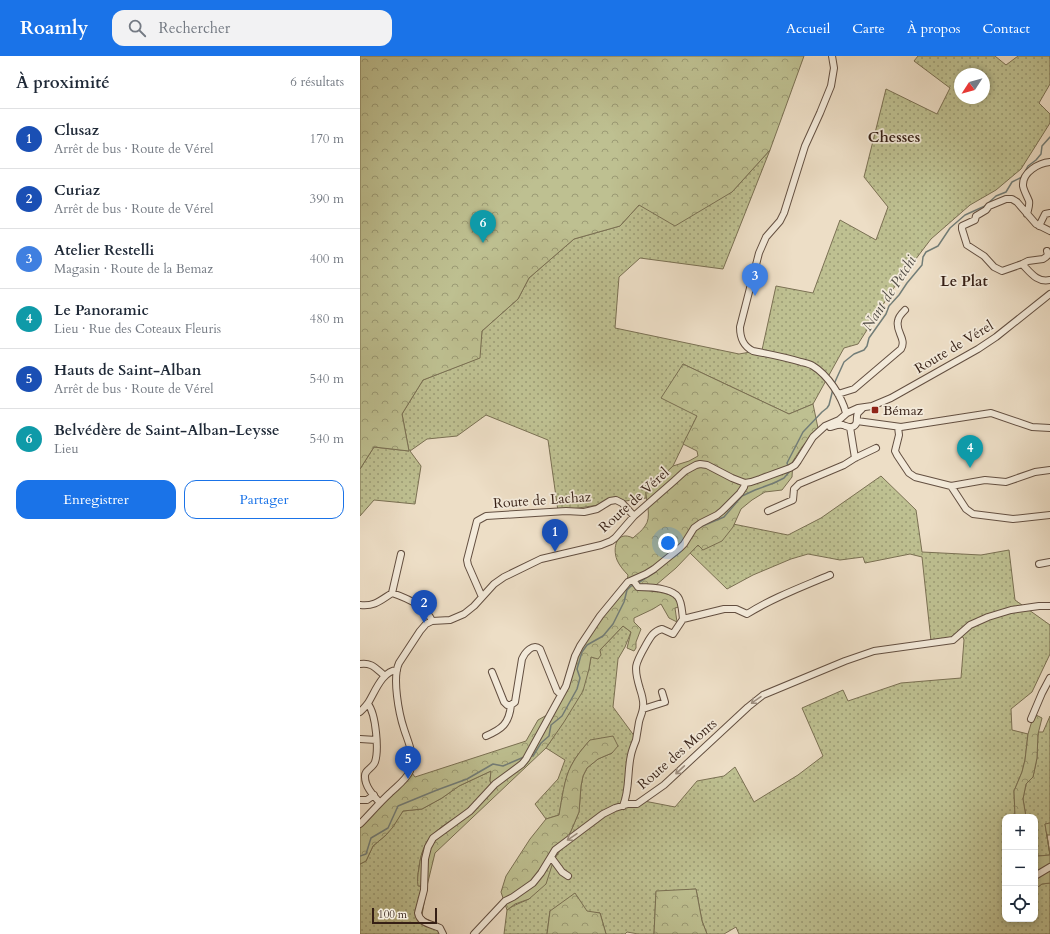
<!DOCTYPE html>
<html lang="fr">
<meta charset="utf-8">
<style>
:root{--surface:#fff;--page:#f2f2f3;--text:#1f2937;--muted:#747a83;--line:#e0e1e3;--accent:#1a73e8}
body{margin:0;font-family:Cardo,serif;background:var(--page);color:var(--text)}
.controls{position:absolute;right:12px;bottom:12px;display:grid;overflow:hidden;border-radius:8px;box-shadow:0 2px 6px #0003}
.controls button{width:36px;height:36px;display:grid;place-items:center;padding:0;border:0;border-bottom:1px solid var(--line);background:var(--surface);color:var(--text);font:20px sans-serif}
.compass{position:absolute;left:594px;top:12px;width:36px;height:36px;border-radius:50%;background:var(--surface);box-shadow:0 2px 6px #0003;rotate:234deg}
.scale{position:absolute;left:12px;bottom:10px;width:65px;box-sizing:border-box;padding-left:4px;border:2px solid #351f15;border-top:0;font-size:11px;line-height:14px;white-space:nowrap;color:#351f15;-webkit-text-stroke:3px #f3eada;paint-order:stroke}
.you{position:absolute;left:308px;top:487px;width:14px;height:14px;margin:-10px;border:3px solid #fff;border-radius:50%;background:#1a73e8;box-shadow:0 0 0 6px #1a73e833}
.badge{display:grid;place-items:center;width:26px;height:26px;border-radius:50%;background:var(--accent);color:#fff;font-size:13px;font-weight:700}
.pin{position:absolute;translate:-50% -33px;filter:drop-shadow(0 1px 2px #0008)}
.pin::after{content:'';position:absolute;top:21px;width:14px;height:12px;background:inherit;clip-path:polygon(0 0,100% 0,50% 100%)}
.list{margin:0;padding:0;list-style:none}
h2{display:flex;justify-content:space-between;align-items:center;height:52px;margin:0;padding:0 16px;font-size:17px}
h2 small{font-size:13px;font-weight:400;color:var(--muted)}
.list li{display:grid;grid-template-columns:26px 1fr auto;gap:12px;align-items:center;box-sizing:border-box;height:60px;padding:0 16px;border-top:1px solid var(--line)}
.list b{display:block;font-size:15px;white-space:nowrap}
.list p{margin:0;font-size:13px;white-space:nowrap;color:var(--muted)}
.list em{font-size:13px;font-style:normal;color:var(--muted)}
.actions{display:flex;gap:8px;padding:12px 16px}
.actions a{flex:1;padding:9px 0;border:1px solid var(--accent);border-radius:12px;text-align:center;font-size:14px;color:var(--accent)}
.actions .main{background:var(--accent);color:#fff}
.icon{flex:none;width:22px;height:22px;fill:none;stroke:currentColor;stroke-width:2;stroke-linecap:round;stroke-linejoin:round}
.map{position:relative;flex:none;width:690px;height:878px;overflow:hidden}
header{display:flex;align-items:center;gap:24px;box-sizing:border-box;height:56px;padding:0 20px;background:var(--accent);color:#fff}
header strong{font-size:19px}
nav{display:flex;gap:22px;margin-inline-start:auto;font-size:14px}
.search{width:280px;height:36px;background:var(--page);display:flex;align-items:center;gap:10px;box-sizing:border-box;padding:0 14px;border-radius:12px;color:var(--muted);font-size:15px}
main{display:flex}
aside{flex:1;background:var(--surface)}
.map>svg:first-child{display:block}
</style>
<header>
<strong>Roamly</strong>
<div class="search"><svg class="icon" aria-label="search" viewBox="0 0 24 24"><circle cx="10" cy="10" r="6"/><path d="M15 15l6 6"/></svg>Rechercher</div>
<nav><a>Accueil</a><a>Carte</a><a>À propos</a><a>Contact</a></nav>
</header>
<main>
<aside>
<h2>À proximité<small>6 résultats</small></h2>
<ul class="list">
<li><span class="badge" style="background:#1a4fb4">1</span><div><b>Clusaz</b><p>Arrêt de bus · Route de Vérel</p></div><em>170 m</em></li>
<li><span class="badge" style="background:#1a4fb4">2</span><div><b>Curiaz</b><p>Arrêt de bus · Route de Vérel</p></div><em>390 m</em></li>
<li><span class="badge" style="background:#3f7fe0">3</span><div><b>Atelier Restelli</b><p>Magasin · Route de la Bemaz</p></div><em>400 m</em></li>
<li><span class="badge" style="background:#0f9aa8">4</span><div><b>Le Panoramic</b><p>Lieu · Rue des Coteaux Fleuris</p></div><em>480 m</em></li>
<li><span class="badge" style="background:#1a4fb4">5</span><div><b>Hauts de Saint-Alban</b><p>Arrêt de bus · Route de Vérel</p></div><em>540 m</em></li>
<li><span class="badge" style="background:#0f9aa8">6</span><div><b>Belvédère de Saint-Alban-Leysse</b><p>Lieu</p></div><em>540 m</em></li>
</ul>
<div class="actions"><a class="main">Enregistrer</a><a>Partager</a></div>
</aside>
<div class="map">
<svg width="690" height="878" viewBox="0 0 690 878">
<defs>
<pattern id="grass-dots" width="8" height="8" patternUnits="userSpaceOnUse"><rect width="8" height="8" fill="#bec091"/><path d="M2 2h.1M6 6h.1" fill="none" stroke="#9b9b75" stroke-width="1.8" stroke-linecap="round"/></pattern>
<pattern id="forest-crowns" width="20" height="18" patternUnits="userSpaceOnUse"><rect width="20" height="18" fill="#bec091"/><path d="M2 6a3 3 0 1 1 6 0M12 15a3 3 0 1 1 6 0" fill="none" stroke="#9b9b75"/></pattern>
</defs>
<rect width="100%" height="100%" fill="#eddec6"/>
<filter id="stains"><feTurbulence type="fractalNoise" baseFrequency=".005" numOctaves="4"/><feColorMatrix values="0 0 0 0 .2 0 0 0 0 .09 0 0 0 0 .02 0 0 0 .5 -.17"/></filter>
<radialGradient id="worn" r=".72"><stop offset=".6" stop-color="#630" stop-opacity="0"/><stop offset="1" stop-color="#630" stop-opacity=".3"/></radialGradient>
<path fill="url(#grass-dots)" stroke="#7a7053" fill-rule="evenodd" d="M558,0h77l11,9 12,-9h32v28l-11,19 11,11v9l-29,46 -25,21 -26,15 -39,34 -38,50 -35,55 -14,4 -31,56 -24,10 -106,-50 14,52 -24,50 -27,26v6l-88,13 -10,-71 -62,-25 -29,21 -30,3 -17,12 11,15 -6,38 -41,-4 -14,16v-47l14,-22 35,4 -7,-37 21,-34 56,-22 3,-27 36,-32 11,-21 45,-39 46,-13 19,-21 93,-13 38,-42 -47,119 -83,-11 -21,19 -4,51 124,26 23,-4 14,-64 37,7 27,-73 36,20 12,-33 -24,-30 22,-88 51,25 13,-26 -36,-27zM600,18h24v24h-24z
M521,420l35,34 6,42 59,3 28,-5 6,50 35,25v29l-18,38 -21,17 1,21 16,4 -3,26 -3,12 -8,19 1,26h-10v102h30v-30l7,-5 8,-1v51h-311l-3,-7 -12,7h-17l-5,-13 -6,-32 -40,3 -2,42h-16l-11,-2 -2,2h-19l-6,-21 -50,-2 -3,23h-43l3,-24 6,-4 16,-7 32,-50 10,-18 8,-19 2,-26 2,-10 4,-8 11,-9 14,-6 -22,-13c-7,8 -14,16 -19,26 -7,14 -9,33 -12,49l-13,4 -11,-15 23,-25 7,-19 -19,-12 19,-29 24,-50 2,-12 9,-7 23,-24 8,6 -6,15 -7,12 -5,48 25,34 -7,20v21l-3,21 11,-3 36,7 22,-26 27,-5 11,-9 19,35 44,-27 25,-19 -21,-48 41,-18 5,11 53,-18 60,-5 3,-38 -1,-3 -32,4 -9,-84 -12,-3 -45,9 -2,-6 -23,3 -32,-6 -17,5 -38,16 -26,14 -37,-36 8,-8 35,-21 55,11 33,-17z
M690,660v107l-5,1 5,31 -12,1h-3v-39h-9l-3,-18 3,-15 7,-7 4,-19 1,-26h5z
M131,715l-1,10 2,4c-7,8 -15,18 -23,24 -5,4 -11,7 -16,10 -20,13 -31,24 -34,48 -1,7 -2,13 0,19h8l-5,29 4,4 16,7 2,8h-84v-70l6,-3 7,-15 13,-11 6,-8 11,-16 19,-2 20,-11 17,-12z"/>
<path fill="url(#forest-crowns)" stroke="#7a7053" d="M0,0h444l-34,94 -38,42 -57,34 -36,-21 -19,21 -46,13 -45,39 -11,21 -36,32 -2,27 -57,22 -21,34 7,37 -35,-4 -14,22z
M323,308l106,50 24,-10 5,24 -16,19 -9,14 -1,16 -10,13 -17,2 -13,8 -11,9 -8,18 -11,14 -19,9 -5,-5 -22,23 -20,17 1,5 16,6 4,2 2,9 -4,1 2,14 -8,-4 -8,-14 -8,5 -19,9v4l7,7 -5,13v6l-2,3 -7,-3 4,-16 -8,-6 -23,24 1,5 -3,4 -7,-2 -2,12 -6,22 -19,31 -18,26 -111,105 -8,33h-9c-1,-6 0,-12 1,-18 4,-37 24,-40 49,-58 9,-7 17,-17 24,-25l-2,-4 1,-10 -32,15 -17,12 -20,11 -19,2 -10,16 -7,8 -13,11 -7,15 -6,3v-38l52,-53 3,4 111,-36 12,-21 16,-9 24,-58 21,-32 27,-34 2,-12c-4,-4 -9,-10 -11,-15 -5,-13 0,-30 16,-22 4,-4 9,-7 12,-12 7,-9 1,-24 1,-34l27,-26 16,-5 9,-5 -1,-5 -14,-7 14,-28 -36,-18z
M674,658l8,4 -4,16 -1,24 -4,19 -7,7 -3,15 3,18h-11l-1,-26 8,-19 3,-12 3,-26z
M253,680l5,10 -6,7 -14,6 -11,9 -4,8 -2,10 -2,26 -8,19 -17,28 -8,25 -17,15 -14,5 -8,6 -6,-18 5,-16 24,-37 16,-20 13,-4c3,-16 5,-36 12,-49 5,-10 12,-18 19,-26z
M690,767v12h-3l3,20v28l-8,1 -7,5v-33h3l12,-1 -5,-31z
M336,833l6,32 5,13h-53l2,-43z
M215,837l12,18 13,2 6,21h-59l3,-23z"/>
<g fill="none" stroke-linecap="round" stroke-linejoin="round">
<path stroke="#727d78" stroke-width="1.5" d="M474,328l10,-22 10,-8 10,-4 3,-4 2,-8 17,-24 3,-8 10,-11 8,-12 15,-18 1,-8 3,-5 12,-6 12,-18 15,-13 20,-9 11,-10 10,-4 6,-10 10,-5 6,-11 8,-6 5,-6 1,-8 8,-9
M428,410l-1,-3 16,-31 19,-20 5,-4 2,-3 4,-16
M340,471l24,-10 18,-21 13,-6 19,-7 10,-5 6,-7 -1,-1
M278,527l17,-11
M170,700h3l8,-13 8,-7 2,-11 11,-9 15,-27 3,-11 -3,-9 5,-17 5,-7 16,-9 10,-12 11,-22 3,-12 4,-4 4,-1
M0,800l6,-2 5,-16 17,-10 10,-22 39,-16 30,-11 26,-15 10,2 21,-9"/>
<defs>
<path id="minor" d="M472,0l2,12 -3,18 -11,27 -15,33 -21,67 -4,8 -14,16 -7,16 -19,74c0,11 3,19 13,24 16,3 32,6 48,11 4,1 9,2 12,4 15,9 29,31 33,47
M667,158c1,-4 3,-9 2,-13 -2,-5 -5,-10 -6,-15 -1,-14 16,-23 27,-24
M679,170l6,-12 5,-1
M687,195l1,4 -2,2 -3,2 -15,2 -6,3 -20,7 -8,-4 -10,-11 -17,-11 -5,-16v-3l13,-6 1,-4 10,-6 3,-4 17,-7h6l5,3 19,22 14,7
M662,208c8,8 15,19 28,16
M478,338l16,-5 47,-40c6,-10 -6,-18 -3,-28 0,-4 4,-8 7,-11
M497,365l44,6 90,-14 41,14 18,1
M470,371c4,-1 9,-3 13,-2 3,1 6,3 9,2 8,-3 3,-10 6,-14 1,-1 4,-4 5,-5
M490,371l5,31
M538,371l1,8 -4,16 2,4 12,18 6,4 36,9 15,23 7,5 40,5 37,-4
M591,430l34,-6 21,2 6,-2 23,-8 15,-2
M408,455l25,-11 1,-11 5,-5 45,-19 11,-7 21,-10
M679,508l11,-2
M32,537l9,-39
M122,541l-14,-32 -1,-5 10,-39 9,-5 80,-5 18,1 13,-3 13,-8 6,-1 6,3 12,13
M0,549c14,2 21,-5 32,-12 15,5 34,13 40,28
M323,563l41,-10h12l11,5c25,-16 55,-27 83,-39
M0,608c12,-2 16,5 25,12
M132,616l12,30 3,3h4l4,-3 7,-43c3,-7 11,-16 18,-10l17,42 4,4
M8,648c8,10 11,46 7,58 -2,6 -11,8 -10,15 0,10 9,19 15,26
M283,653l22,-7 -3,-10
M0,656c3,-3 6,-6 8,-9 7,-11 14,-32 29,-33
M671,663l11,-26 8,-15
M126,680c16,-7 23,-12 25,-31
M0,683l16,1
M0,744h7l7,-5
M263,750c7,-17 4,-34 8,-51 1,-5 3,-10 5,-15 1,-6 2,-12 3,-18 1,-5 4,-10 4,-15 1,-6 -1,-12 -3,-18 -7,-23 -5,-25 7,-46 4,-7 7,-12 15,-14l11,5 10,-15c-1,-7 -1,-17 -5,-22 -7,-9 -30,-10 -40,-10l-5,-7
M0,768c10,-10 19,-21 30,-31 7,-7 16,-13 20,-22 6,-14 -2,-29 -6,-42 -5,-15 -12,-51 -5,-66l21,-32 6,-7 6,-3 18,-1 14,-6 10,-8 20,-22 10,-7 37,-18 60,-14 10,-4 4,-3 19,-22 40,-35 11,-10 11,-6 4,-1 7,1 25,13 13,5 6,-1 9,-3 30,-11 5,-3 3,-4 15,-24 12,-11 14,-6 8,-7 11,-5 14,-2 19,-8 87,-49 18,-12 54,-43
M191,801l11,15 6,4
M675,820l15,-9
M83,878l-3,-6c-8,-4 -20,-4 -22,-15l6,-23 1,-31 3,-12 5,-9 37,-27 25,-27 27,-20 4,-5 40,-73 9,-30 5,-10 20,-30 28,-34 18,-8 8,-5 26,-21 4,-4 10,-16 7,-5 16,-8 5,-4 18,-18 4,-6 1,-4
M114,878l31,-33 8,-4 20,-14 8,-10 14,-23 48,-36 12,-6 13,-4h9l27,-19 84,-78 15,-12 82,-34 29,-10 79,-11 17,-15 18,-8 23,-7 28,-4h11"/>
</defs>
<use href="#minor" stroke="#634f41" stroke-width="8"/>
<use href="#minor" stroke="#f3eada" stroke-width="6"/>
</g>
<defs><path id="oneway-shaft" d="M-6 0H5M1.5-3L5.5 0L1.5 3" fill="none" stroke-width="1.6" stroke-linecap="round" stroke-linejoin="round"/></defs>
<g stroke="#9e8f81">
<use href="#oneway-shaft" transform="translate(396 644) rotate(145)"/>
<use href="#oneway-shaft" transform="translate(320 714) rotate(137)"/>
<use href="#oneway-shaft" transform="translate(212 781) rotate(146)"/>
</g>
<rect fill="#8f2418" stroke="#f3eada" stroke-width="1.5" x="511" y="350" width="8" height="8" rx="2"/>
<g text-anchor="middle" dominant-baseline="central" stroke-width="3.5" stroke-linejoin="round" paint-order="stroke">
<g font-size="14" fill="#351f15" stroke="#f3eada">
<text transform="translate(594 291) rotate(-31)">Route de Vérel</text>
<text transform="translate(182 444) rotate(-4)">Route de Lachaz</text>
<text transform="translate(274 444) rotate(-42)">Route de Vérel</text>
<text transform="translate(317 698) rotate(-41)">Route des Monts</text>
</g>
<g font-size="14" fill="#351f15" stroke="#f3eada" text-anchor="start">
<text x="523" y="354">Bémaz</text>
</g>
<g font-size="15" font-weight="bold" fill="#351f15" stroke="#f3eada">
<text x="534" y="81">Chesses</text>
<text x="604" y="225">Le Plat</text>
</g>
<g font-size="15" font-style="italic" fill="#534e47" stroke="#f3eada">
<text transform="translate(529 237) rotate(-57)">Nant de Petchi</text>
</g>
</g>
<rect width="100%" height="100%" filter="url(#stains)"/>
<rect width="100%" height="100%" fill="url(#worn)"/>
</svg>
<div class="controls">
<button>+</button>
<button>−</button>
<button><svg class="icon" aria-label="locate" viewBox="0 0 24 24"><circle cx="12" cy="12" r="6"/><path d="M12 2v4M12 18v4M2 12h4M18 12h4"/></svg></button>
</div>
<svg class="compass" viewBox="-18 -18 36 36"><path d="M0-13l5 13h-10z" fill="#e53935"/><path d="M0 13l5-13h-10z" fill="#747a83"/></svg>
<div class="scale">100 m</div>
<div class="you"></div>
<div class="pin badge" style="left:195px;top:496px;background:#1a4fb4">1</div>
<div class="pin badge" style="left:64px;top:567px;background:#1a4fb4">2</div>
<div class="pin badge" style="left:395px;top:240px;background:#3f7fe0">3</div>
<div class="pin badge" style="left:610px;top:412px;background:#0f9aa8">4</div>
<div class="pin badge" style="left:48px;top:723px;background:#1a4fb4">5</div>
<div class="pin badge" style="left:123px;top:187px;background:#0f9aa8">6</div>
</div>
</main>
